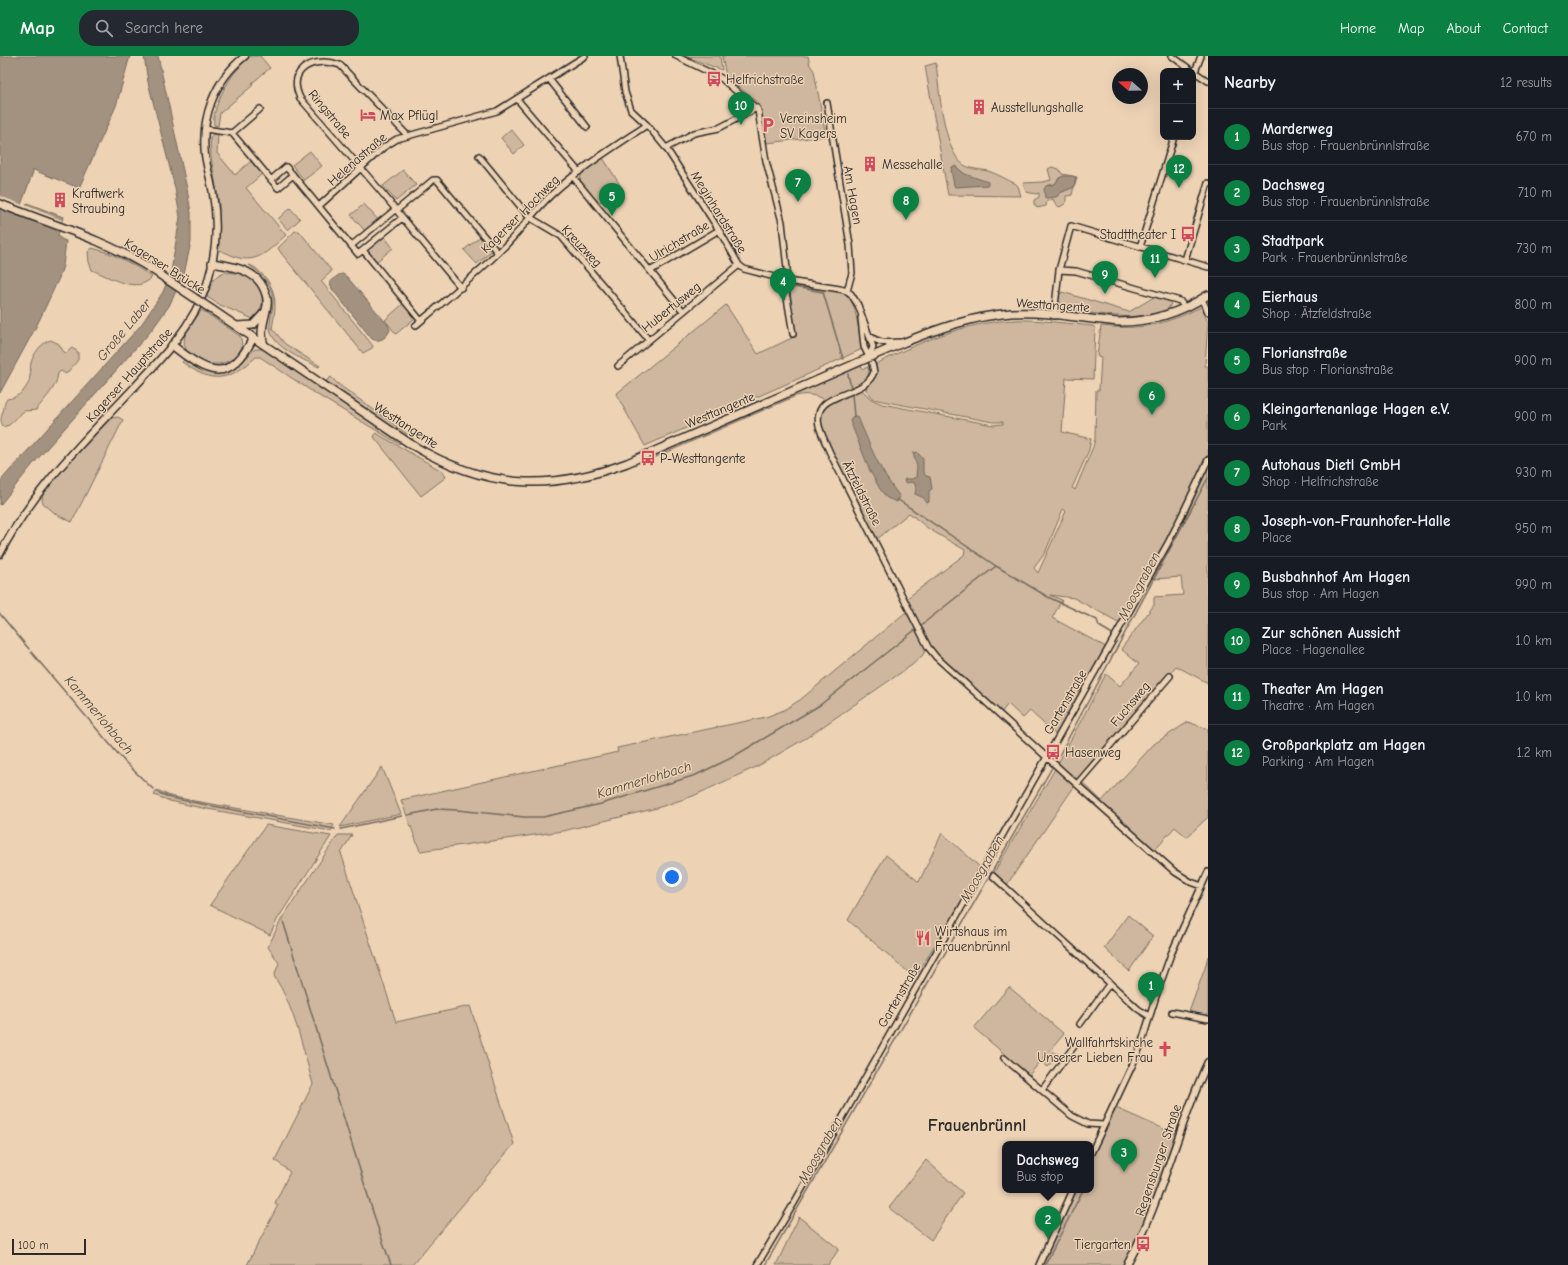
<!DOCTYPE html>
<meta charset="utf-8">
<style>
:root{--surface:#171b24;--page:#242831;--text:#f1f3f6;--muted:#9ea1a6;--line:#363941;--accent:#0b8043}
body{margin:0;font-family:"Comic Neue",sans-serif;background:var(--page);color:var(--text)}
.controls{position:absolute;right:12px;top:12px;display:grid;overflow:hidden;border-radius:8px;box-shadow:0 4px 16px #0002}
.controls button{width:36px;height:36px;display:grid;place-items:center;padding:0;border:0;border-bottom:1px solid var(--line);background:var(--surface);color:var(--text);font:20px sans-serif}
.compass{position:absolute;left:1112px;top:12px;width:36px;height:36px;border-radius:50%;background:var(--surface);box-shadow:0 4px 16px #0002;rotate:290deg}
.scale{position:absolute;left:12px;bottom:10px;width:74px;box-sizing:border-box;padding-left:4px;border:2px solid #2b2b2b;border-top:0;font-size:11px;line-height:14px;white-space:nowrap;color:#2b2b2b;-webkit-text-stroke:3px #edd2b4;paint-order:stroke}
.you{position:absolute;left:672px;top:821px;width:14px;height:14px;margin:-10px;border:3px solid #fff;border-radius:50%;background:#1a73e8;box-shadow:0 0 0 6px #1a73e833}
.badge{display:grid;place-items:center;width:26px;height:26px;border-radius:50%;background:var(--accent);color:#fff;font-size:13px;font-weight:700}
.pin{position:absolute;translate:-50% -33px;filter:drop-shadow(0 1px 2px #0008)}
.pin::after{content:'';position:absolute;top:21px;width:14px;height:12px;background:inherit;clip-path:polygon(0 0,100% 0,50% 100%)}
.popup{position:absolute;left:1002px;top:1085px;width:92px;height:52px;box-sizing:border-box;display:grid;place-content:center;border-radius:8px;background:var(--surface);filter:drop-shadow(0 1px 3px #0005);font-size:13px;white-space:nowrap;color:var(--muted)}
.popup b{font-size:15px;color:var(--text)}
.popup::after{content:'';position:absolute;left:50%;top:100%;margin-left:-8px;border:8px solid transparent;border-top-color:var(--surface)}
.list{margin:0;padding:0;list-style:none}
h2{display:flex;justify-content:space-between;align-items:center;height:52px;margin:0;padding:0 16px;font-size:17px}
h2 small{font-size:13px;font-weight:400;color:var(--muted)}
.list li{display:grid;grid-template-columns:26px 1fr auto;gap:12px;align-items:center;box-sizing:border-box;height:56px;padding:0 16px;border-top:1px solid var(--line)}
.list b{display:block;font-size:15px;white-space:nowrap}
.list p{margin:0;font-size:13px;white-space:nowrap;color:var(--muted)}
.list em{font-size:13px;font-style:normal;color:var(--muted)}
.icon{flex:none;width:22px;height:22px;fill:none;stroke:currentColor;stroke-width:2;stroke-linecap:round;stroke-linejoin:round}
.map{position:relative;flex:none;width:1208px;height:1209px;overflow:hidden}
header{display:flex;align-items:center;gap:24px;box-sizing:border-box;height:56px;padding:0 20px;background:var(--accent);color:#fff}
header strong{font-size:19px}
nav{display:flex;gap:22px;margin-inline-start:auto;font-size:14px}
.search{width:280px;height:36px;background:var(--page);display:flex;align-items:center;gap:10px;box-sizing:border-box;padding:0 14px;border-radius:16px;color:var(--muted);font-size:15px}
main{display:flex}
aside{flex:1;background:var(--surface)}
.map>svg:first-child{display:block}
</style>
<header>
<strong>Map</strong>
<div class="search"><svg class="icon" aria-label="search" viewBox="0 0 24 24"><circle cx="10" cy="10" r="6"/><path d="M15 15l6 6"/></svg>Search here</div>
<nav><a>Home</a><a>Map</a><a>About</a><a>Contact</a></nav>
</header>
<main>
<div class="map">
<svg width="1208" height="1209" viewBox="0 0 1208 1209">
<rect width="100%" height="100%" fill="#edd2b4"/>
<filter id="ink" filterUnits="userSpaceOnUse"><feTurbulence type="fractalNoise" baseFrequency=".025" numOctaves="2"/><feDisplacementMap in="SourceGraphic" scale="8" xChannelSelector="R" yChannelSelector="G"/><feConvolveMatrix kernelMatrix="1 2 1 2 8 2 1 2 1" color-interpolation-filters="sRGB"/></filter>
<g filter="url(#ink)">
<path fill="#ceb79e" stroke="#7c7164" fill-rule="evenodd" d="M251,0h9l10,12 -18,15 1,2 -33,28 -2,13 -4,-1c-3,-16 15,-48 26,-58l-1,-1z
M684,0h36l2,14z
M722,0h86l2,9 4,6 12,65 -59,7 -6,-35 -3,-5 -32,-27z
M936,7c3,24 7,89 28,102 8,5 16,4 24,6 10,3 19,9 28,13l2,2 3,10 -73,-1 -23,-129z
M511,73l13,16 -10,9 -13,-16z
M214,78h4l-1,19 18,22 16,-14 11,13 -16,14 40,47c-14,12 -26,28 -47,23 -7,-2 -13,-6 -21,-8l1,-45 -8,-48 -1,-20z
M310,95l12,15 -18,14 -12,-15z
M603,102l19,30 -24,15c-23,-27 -26,-24 5,-45z
M1052,111l7,2 3,5 15,3c-1,7 -4,11 -5,18l-6,1v7l-6,4 -4,-2 -3,-6 -6,2 -1,5 -9,2 -3,-4v-4l5,-3v-4l-3,1 -10,-2 -3,-9 20,-1 8,-2 -3,-11zM1059,122h17l-2,9 -12,5 -6,5 -10,-11 9,-2z
M403,114l13,15 -20,16 -13,-15z
M364,148l15,17 -13,11 -15,-17z
M290,152l10,11 -12,11 -10,-11z
M295,175h4l32,39v2l-10,9 52,65 -1,2 -9,5 -82,-100 -3,-5z
M384,180l9,12 -17,14 -9,-10 1,-3z
M481,180l12,14 -16,14 -13,-14z
M92,192c22,5 41,16 60,29 -15,18 -42,0 -60,-7l-3,-8 -1,-10z
M249,209c7,2 10,6 15,11 14,16 12,33 8,52l13,16 35,22 -1,1c-17,-8 -52,-21 -49,-44 1,-12 6,-22 1,-34 -3,-7 -10,-14 -15,-19 -3,-2 -5,-3 -7,-5z
M225,216c8,1 17,1 24,5 17,10 17,31 4,42l-33,-14 -13,-8c3,-12 5,-21 18,-25z
M789,229c14,2 55,3 62,15 5,8 9,39 11,49l-62,29 -155,68 -29,-52 110,-89 32,49 38,-18z
M1062,236l67,20 25,-15 14,4 3,3c-9,24 -92,7 -112,4v-13z
M403,248l12,14 -19,16 -11,-14z
M1201,251l7,15 -3,44h3v89l-4,12 -28,55 -56,101 -46,-25 -24,-3 12,5 -10,18 54,29 -50,88 -26,-24 -7,7 -15,-14 -7,9 -60,-54 -11,-12 -24,-48 58,-44 1,-5 -36,-21 -20,-16 -33,27 -52,-107c-8,-21 1,-30 20,-37 6,-2 12,-5 18,-6l9,9 11,5 111,21 10,-1v-2h-10l-111,-21 -8,-2 -8,-9c2,-11 11,-9 10,-26 47,-24 99,-46 153,-44 21,1 43,4 64,6l2,2 -2,51 -27,-1 -4,54 29,7 -2,11 -17,38 3,2 18,-43 2,-8 1,-49h3l2,-33 -4,-1 4,-30c41,4 63,-1 100,-19zM1063,453l3,2 -28,62 -4,-5 11,-15z
M202,254l38,26c3,8 2,14 -4,20 -19,18 -58,4 -51,-20 2,-7 12,-19 17,-26z
M51,284l8,4 4,7 3,2 6,-5 6,4v8l-12,14 -5,-3 -3,2c-1,15 -13,25 -22,37l-12,1 -15,14 -6,2c-3,-8 -2,-8 0,-16 2,-5 0,-6 4,-12 12,-1 22,-11 23,-23 1,-4 0,-9 1,-13 2,-9 11,-21 20,-23z
M255,293h9l4,2 133,90 -2,3 -83,-50 -56,-37h-4c-27,24 -43,28 -74,5l2,-2c19,12 39,19 58,2 5,-4 8,-9 13,-13z
M861,310l2,3 5,-2c7,20 -31,25 -43,33 -10,-5 -18,-7 -29,-4l-142,62h-2l1,-2z
M331,321l7,7 75,54 -1,2 -86,-59z
M118,361l5,3 -51,102 -15,-7 -14,-12 -1,-3 1,-6 12,-16 56,-60z
M376,377l66,38 4,6 -25,19 -47,-59z
M1208,412v215l-32,-17 -97,113 23,22 52,-57 34,-22 20,7v88l-21,20 -12,-10 -21,23 -46,-40 -30,-29 -72,105 -13,-12 62,-105 51,-95 14,12 19,-22 -18,-15 33,-44v-8l29,-2 -2,-18 -26,2 -4,-1 34,-60z
M906,556l19,34 1,4 -4,6 -10,9 -106,73 -48,28 -65,30 -36,12 -94,23 -143,20 -19,-51 217,-48 -1,-4 149,-31 18,-7 16,-10z
M382,711l19,47 -61,13z
M157,734l13,6 19,4 145,25 -3,6 -129,-23 -32,-7 -16,-6z
M266,769l65,11 -54,84 -7,15 -60,-30z
M942,777l39,35 -41,74 -3,-1 -22,37 -67,-58 38,-65 33,27z
M338,779h14l-11,18 55,169 74,-16 44,138 -102,121h-165l31,-60 -3,-2 15,-31 -15,-12 38,-76c-10,-35 -19,-79 -39,-108l5,-13 -11,-16 13,-27z
M1128,859l25,21 -24,35 -25,-23z
M1208,900v60l-19,-4 16,-44z
M1009,931l55,47 -35,41 -55,-47z
M1053,995l5,4 -10,12 -5,-4z
M1116,1052l59,26c-15,44 -29,89 -52,131h-82l36,-75h14v-30z
M926,1104l37,33 -32,47 -42,-32z
M799,1161l40,32 -11,16h-52z"/>
<path fill="#a39280" stroke="#73695e" d="M0,0h130l-14,50 -37,82 -43,-17 -1,-1h-2v2l-16,44h6l4,-13 36,14 -5,18 3,4 5,2 -3,25 -4,12 -22,47 -37,68z
M144,0h14l29,133 4,24v29l-7,32 -15,32 -18,25 -118,133 -33,41v-23l2,-3 139,-154 22,-33 8,-20 9,-55 -5,-29 -27,-106z
M955,110l10,8 23,8v3l-33,2 -1,-2 -3,-15 1,-3z
M1063,120h9l4,1 -2,10 -12,5 -6,5 -11,1 -1,-9 2,-3 9,-2 4,-6z
M343,218l4,3 41,48 2,5c-3,7 -10,13 -18,9l-40,-50 -2,-6c3,-4 8,-9 13,-9z
M855,360l3,1c13,31 21,53 42,80l-3,5 -10,-4 -7,-9 -10,-18 -20,-50 2,-4z
M917,396l6,7v13l3,4 4,1 2,12 -3,2v11l-2,1 -3,-5 -9,-4 1,-6 -1,-4 -3,-2 -6,1 -2,-2 1,-2h7l4,-2 1,-10 -4,-14z"/>
<path fill="#edd2b4" d="M0,140l23,9 -3,10h1l4,-10 37,15 -4,11 -58,-22z"/>
<g fill="none" stroke-linecap="round" stroke-linejoin="round">
<path stroke="#73695e" stroke-width="1.5" d="M794,231l29,5 20,67
M848,318l3,14
M852,338l2,22
M897,443l99,67 52,31 49,23 2,6 15,9
M0,558l29,35
M920,570l76,-60
M31,596l94,110 28,27
M1055,707l153,-285
M157,736l14,6 26,5 138,26
M408,759l29,-6 20,1 67,7h19l58,-13 95,-29 35,-17 89,-53 95,-75
M341,773l61,-13
M283,865l94,304 14,40
M765,1209l288,-499
M1045,1209l38,-75"/>
<defs>
<path id="minor" d="M620,0l5,36 6,18 16,15 19,23 53,82 20,35 5,4 50,13 46,7 7,2 4,3 7,11 13,36 2,6 -4,10
M676,0l45,22 37,32 8,51 16,61 5,47 -2,17 8,48
M1172,0l20,15
M1193,15l15,10
M1193,21l8,-21
M549,23l38,48
M517,43l62,73
M827,47l23,142 2,28 -5,18
M205,73l27,4 46,55 15,-13 65,79 5,-4 58,71
M232,77l28,-24
M407,79l-67,-70c-25,-9 -54,3 -40,33l78,90 83,100
M666,92l28,-15 25,-5 38,-20
M479,100l50,61 32,19 87,103
M573,121l110,134
M271,124l15,-13 7,8
M319,150l65,-59 13,-8 100,-28 88,-55
M397,154l36,-30h4l61,73
M352,189l44,-36
M1140,191l34,-110
M363,194l39,-32
M1185,204l23,-77
M1059,214l17,1 104,30 5,7
M650,215l69,-41
M1202,243l6,13
M1054,260l5,-46 12,-44 137,41
M861,262l3,29 5,10
M415,270c31,-26 61,-51 89,-79 17,-17 30,-36 47,-52 29,-27 63,-48 96,-70
M870,280c10,9 20,6 32,6
M872,308l2,8c-10,28 -63,17 -55,54 3,10 8,20 12,29l97,192 8,10 167,151 72,64 16,10 11,4
M618,310l121,-101
M1077,728l93,-108
M993,820l145,133 11,7
M1172,956l36,7
M1080,968l30,-41
M1004,1002l68,58 16,8 16,1
M1042,1034l33,-45
M1091,1097l41,-87 9,-21 16,-52 14,-39 37,-82
M757,1209l36,-60 375,-662 14,-28 26,-55
M1039,1209l34,-75"/>
<path id="tertiary" d="M0,498c31,-61 80,-109 126,-158 32,-34 66,-67 81,-112 9,-29 11,-61 6,-90 -2,-13 -6,-26 -8,-39 -4,-38 9,-74 40,-99
M1127,1209c35,-64 50,-137 81,-203"/>
<path id="secondary" d="M0,148c51,20 106,36 153,66
M212,207c18,3 42,6 51,24 3,6 5,12 4,18 -2,14 -8,26 -3,40
M211,253l201,136c73,43 135,48 215,18l278,-121c35,-14 69,-26 106,-29 36,-2 72,6 108,9 33,0 61,-9 89,-27
M237,270l16,-1 12,-13
M172,289c35,28 57,41 81,-7"/>
</defs>
<use href="#minor" stroke="#2b2b2b" stroke-width="8"/>
<use href="#tertiary" stroke="#2b2b2b" stroke-width="9"/>
<use href="#secondary" stroke="#2b2b2b" stroke-width="10"/>
<use href="#minor" stroke="#edd2b4" stroke-width="5"/>
<use href="#tertiary" stroke="#edd2b4" stroke-width="6"/>
<use href="#secondary" stroke="#edd2b4" stroke-width="7"/>
<defs>
<path id="secondary-bridge" d="M153,214l58,39"/>
</defs>
<use href="#secondary-bridge" stroke="#2b2b2b" stroke-width="10" stroke-linecap="butt"/>
<use href="#secondary-bridge" stroke="#edd2b4" stroke-width="7"/>
</g>
</g>
<defs>
<symbol id="bus-bare" viewBox="-9 -9 18 18"><path d="M-5-6H5V4H4V6H2V4H-2V6H-4V4H-5ZM-3.5-4V0h7V-4ZM-3.5 1.2v1.5H-2V1.2ZM2 1.2v1.5H3.5V1.2Z" fill="#d1495b" stroke="#edd2b4" stroke-width="2.5" paint-order="stroke"/></symbol>
<symbol id="building-bare" viewBox="-9 -9 18 18"><path d="M-4-6H4V6H1V3H-1V6H-4ZM-2.5-4.3h1.7v1.8h-1.7ZM.8-4.3h1.7v1.8H.8ZM-2.5-1h1.7V.8h-1.7ZM.8-1h1.7V.8H.8Z" fill="#d1495b" stroke="#edd2b4" stroke-width="2.5" paint-order="stroke"/></symbol>
<symbol id="hotel-bare" viewBox="-9 -9 18 18"><path d="M-6-4.5h1.5V1H6V5H4.5V3h-9V5H-6ZM-4 0a1.8 1.8 0 1 1 3.6 0ZM.5 0V-2.5h3Q6-2.5 6 0Z" fill="#d1495b" stroke="#edd2b4" stroke-width="2.5" paint-order="stroke"/></symbol>
<symbol id="parking-bare" viewBox="-9 -9 18 18"><path d="M-3.5-5.5H1a3.5 3.5 0 0 1 0 7H-1V5.5H-3.5ZM-1-3.4V-.6H.8a1.4 1.4 0 0 0 0-2.8Z" fill="#d1495b" stroke="#edd2b4" stroke-width="2.5" paint-order="stroke"/></symbol>
<symbol id="restaurant-bare" viewBox="-9 -9 18 18"><path d="M-5-6h1v4h1v-4h1v4h1v-4h1v5L-1.5 .5V6h-2V.5L-5-1ZM5-6V6H3V1.5H1.5Q1.5-4 5-6Z" fill="#d1495b" stroke="#edd2b4" stroke-width="2.5" paint-order="stroke"/></symbol>
<symbol id="church-bare" viewBox="-9 -9 18 18"><path d="M-1.2-6h2.4v3.5h3.3v2.4h-3.3V6h-2.4V-.1h-3.3v-2.4h3.3Z" fill="#d1495b" stroke="#edd2b4" stroke-width="2.5" paint-order="stroke"/></symbol>
</defs>
<g fill-rule="evenodd">
<use href="#bus-bare" x="703" y="12" width="22" height="22"/>
<use href="#building-bare" x="968" y="40" width="22" height="22"/>
<use href="#hotel-bare" x="357" y="48" width="22" height="22"/>
<use href="#parking-bare" x="757" y="58" width="22" height="22"/>
<use href="#building-bare" x="859" y="97" width="22" height="22"/>
<use href="#building-bare" x="49" y="133" width="22" height="22"/>
<use href="#bus-bare" x="1177" y="167" width="22" height="22"/>
<use href="#bus-bare" x="637" y="391" width="22" height="22"/>
<use href="#bus-bare" x="1042" y="685" width="22" height="22"/>
<use href="#restaurant-bare" x="912" y="871" width="22" height="22"/>
<use href="#church-bare" x="1154" y="982" width="22" height="22"/>
<use href="#bus-bare" x="1132" y="1177" width="22" height="22"/>
</g>
<g text-anchor="middle" dominant-baseline="central" stroke-width="3" stroke-linejoin="round" paint-order="stroke">
<g font-size="13" fill="#2b2b2b" stroke="#edd2b4" text-anchor="start">
<text x="726" y="23">Helfrichstraße</text>
<text x="991" y="51">Ausstellungshalle</text>
<text x="380" y="59">Max Pflügl</text>
<text x="780" y="62">Vereinsheim<tspan x="780" dy="15">SV Kagers</tspan></text>
<text x="882" y="108">Messehalle</text>
<text x="72" y="137">Kraftwerk<tspan x="72" dy="15">Straubing</tspan></text>
<text x="1176" y="178" text-anchor="end">Stadttheater I</text>
<text x="660" y="402">P-Westtangente</text>
<text x="1065" y="696">Hasenweg</text>
<text x="935" y="875">Wirtshaus im<tspan x="935" dy="15">Frauenbrünnl</tspan></text>
<text x="1153" y="986" text-anchor="end">Wallfahrtskirche<tspan x="1153" dy="15">Unserer Lieben Frau</tspan></text>
<text x="1131" y="1188" text-anchor="end">Tiergarten</text>
</g>
<g font-size="13" fill="#2b2b2b" stroke="#edd2b4">
<text transform="translate(330 58) rotate(50)">Ringstraße</text>
<text transform="translate(357 103) rotate(-41)">Helenastraße</text>
<text transform="translate(853 139) rotate(80)">Am Hagen</text>
<text transform="translate(719 156) rotate(58)">Meginhardstraße</text>
<text transform="translate(520 158) rotate(-45)">Kagerser Hochweg</text>
<text transform="translate(679 185) rotate(-31)">Ulrichstraße</text>
<text transform="translate(582 190) rotate(47)">Kreuzweg</text>
<text transform="translate(165 210) rotate(32)">Kagerser Brücke</text>
<text transform="translate(1053 249) rotate(4)">Westtangente</text>
<text transform="translate(671 251) rotate(-39)">Hubertusweg</text>
<text transform="translate(129 319) rotate(-48)">Kagerser Hauptstraße</text>
<text transform="translate(720 354) rotate(-23)">Westtangente</text>
<text transform="translate(406 369) rotate(33)">Westtangente</text>
<text transform="translate(862 437) rotate(63)">Ätzfeldstraße</text>
<text transform="translate(1065 646) rotate(-60)">Gartenstraße</text>
<text transform="translate(1130 648) rotate(-50)">Fuchsweg</text>
<text transform="translate(899 939) rotate(-60)">Gartenstraße</text>
<text transform="translate(1158 1104) rotate(-71)">Regensburger Straße</text>
</g>
<g font-size="14" font-style="italic" fill="#494540" stroke="#edd2b4">
<text transform="translate(124 274) rotate(-50)">Große Laber</text>
<text transform="translate(1139 530) rotate(-62)">Moosgraben</text>
<text transform="translate(99 659) rotate(50)">Kammerlohbach</text>
<text transform="translate(644 724) rotate(-17)">Kammerlohbach</text>
<text transform="translate(982 813) rotate(-60)">Moosgraben</text>
<text transform="translate(820 1094) rotate(-60)">Moosgraben</text>
</g>
<g font-size="17" font-weight="bold" fill="#2b2b2b" stroke="#edd2b4">
<text x="977" y="1069">Frauenbrünnl</text>
</g>
</g>
</svg>
<div class="controls">
<button>+</button>
<button>−</button>
</div>
<svg class="compass" viewBox="-18 -18 36 36"><path d="M0-13l5 13h-10z" fill="#e53935"/><path d="M0 13l5-13h-10z" fill="#9ea1a6"/></svg>
<div class="scale">100 m</div>
<div class="you"></div>
<div class="pin badge" style="left:1151px;top:949px">1</div>
<div class="pin badge" style="left:1048px;top:1183px">2</div>
<div class="popup"><b>Dachsweg</b>Bus stop</div>
<div class="pin badge" style="left:1124px;top:1116px">3</div>
<div class="pin badge" style="left:783px;top:245px">4</div>
<div class="pin badge" style="left:612px;top:160px">5</div>
<div class="pin badge" style="left:1152px;top:359px">6</div>
<div class="pin badge" style="left:798px;top:146px">7</div>
<div class="pin badge" style="left:906px;top:164px">8</div>
<div class="pin badge" style="left:1105px;top:238px">9</div>
<div class="pin badge" style="left:741px;top:69px">10</div>
<div class="pin badge" style="left:1155px;top:222px">11</div>
<div class="pin badge" style="left:1179px;top:132px">12</div>
</div>
<aside>
<h2>Nearby<small>12 results</small></h2>
<ul class="list">
<li><span class="badge">1</span><div><b>Marderweg</b><p>Bus stop · Frauenbrünnlstraße</p></div><em>670 m</em></li>
<li><span class="badge">2</span><div><b>Dachsweg</b><p>Bus stop · Frauenbrünnlstraße</p></div><em>710 m</em></li>
<li><span class="badge">3</span><div><b>Stadtpark</b><p>Park · Frauenbrünnlstraße</p></div><em>730 m</em></li>
<li><span class="badge">4</span><div><b>Eierhaus</b><p>Shop · Ätzfeldstraße</p></div><em>800 m</em></li>
<li><span class="badge">5</span><div><b>Florianstraße</b><p>Bus stop · Florianstraße</p></div><em>900 m</em></li>
<li><span class="badge">6</span><div><b>Kleingartenanlage Hagen e.V.</b><p>Park</p></div><em>900 m</em></li>
<li><span class="badge">7</span><div><b>Autohaus Dietl GmbH</b><p>Shop · Helfrichstraße</p></div><em>930 m</em></li>
<li><span class="badge">8</span><div><b>Joseph-von-Fraunhofer-Halle</b><p>Place</p></div><em>950 m</em></li>
<li><span class="badge">9</span><div><b>Busbahnhof Am Hagen</b><p>Bus stop · Am Hagen</p></div><em>990 m</em></li>
<li><span class="badge">10</span><div><b>Zur schönen Aussicht</b><p>Place · Hagenallee</p></div><em>1.0 km</em></li>
<li><span class="badge">11</span><div><b>Theater Am Hagen</b><p>Theatre · Am Hagen</p></div><em>1.0 km</em></li>
<li><span class="badge">12</span><div><b>Großparkplatz am Hagen</b><p>Parking · Am Hagen</p></div><em>1.2 km</em></li>
</ul>
</aside>
</main>
